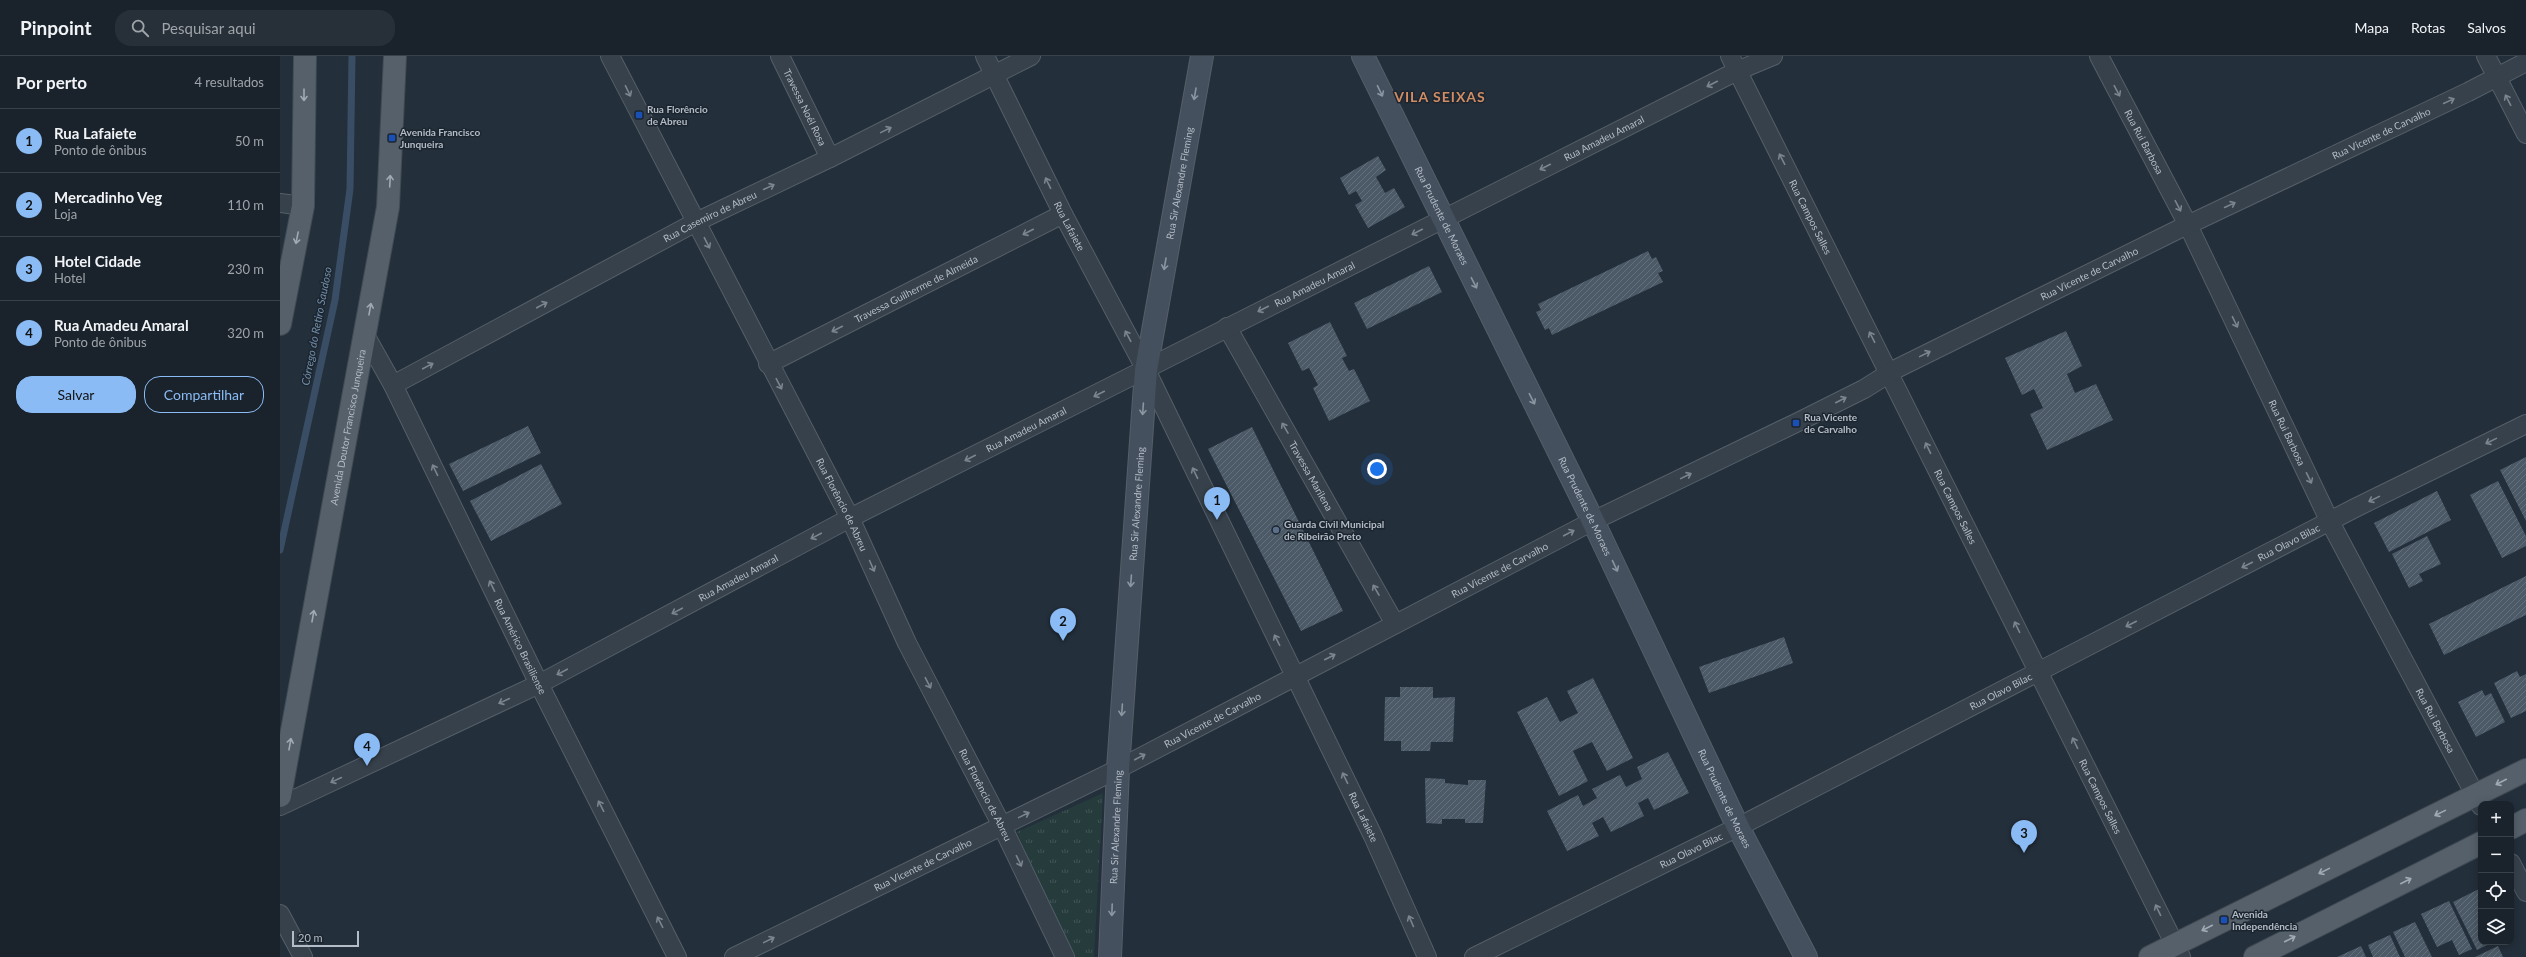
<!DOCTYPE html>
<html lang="pt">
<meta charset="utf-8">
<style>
:root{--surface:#1a232c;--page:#272f38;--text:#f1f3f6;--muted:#9fa4a9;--line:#384048;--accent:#8abbf4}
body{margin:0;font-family:Lato,sans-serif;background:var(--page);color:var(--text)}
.controls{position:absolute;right:12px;bottom:12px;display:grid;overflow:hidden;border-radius:8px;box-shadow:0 2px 10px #0003}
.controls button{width:36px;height:36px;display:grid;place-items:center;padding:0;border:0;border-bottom:1px solid var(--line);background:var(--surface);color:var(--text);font:20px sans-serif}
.scale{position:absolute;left:12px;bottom:10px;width:67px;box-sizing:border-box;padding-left:4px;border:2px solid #b3bcc7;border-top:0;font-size:11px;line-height:14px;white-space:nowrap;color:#b3bcc7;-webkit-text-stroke:3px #1c2630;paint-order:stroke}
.you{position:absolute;left:1097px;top:413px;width:14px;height:14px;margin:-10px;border:3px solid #fff;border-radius:50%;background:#1a73e8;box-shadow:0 0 0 6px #1a73e833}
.badge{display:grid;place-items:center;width:26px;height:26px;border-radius:50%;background:var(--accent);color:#111;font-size:13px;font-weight:700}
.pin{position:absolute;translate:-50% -33px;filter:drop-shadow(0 1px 2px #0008)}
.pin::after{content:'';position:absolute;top:21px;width:14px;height:12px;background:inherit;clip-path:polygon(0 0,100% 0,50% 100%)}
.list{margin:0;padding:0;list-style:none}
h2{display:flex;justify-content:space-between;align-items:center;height:52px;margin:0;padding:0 16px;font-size:17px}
h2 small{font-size:13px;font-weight:400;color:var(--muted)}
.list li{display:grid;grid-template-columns:26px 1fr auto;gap:12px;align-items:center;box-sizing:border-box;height:64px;padding:0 16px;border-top:1px solid var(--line)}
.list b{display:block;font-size:15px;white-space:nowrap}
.list p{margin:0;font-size:13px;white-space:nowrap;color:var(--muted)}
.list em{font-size:13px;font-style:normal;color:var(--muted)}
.actions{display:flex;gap:8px;padding:12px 16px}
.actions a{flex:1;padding:9px 0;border:1px solid var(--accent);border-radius:16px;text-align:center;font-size:14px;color:var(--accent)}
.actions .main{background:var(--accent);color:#111}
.icon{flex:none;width:22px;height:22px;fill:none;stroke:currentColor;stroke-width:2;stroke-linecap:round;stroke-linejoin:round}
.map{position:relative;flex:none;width:2246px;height:901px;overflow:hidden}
header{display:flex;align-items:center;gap:24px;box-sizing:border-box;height:56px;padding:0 20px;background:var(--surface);border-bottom:1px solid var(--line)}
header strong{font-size:19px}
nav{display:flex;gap:22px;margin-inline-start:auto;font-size:14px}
.search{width:280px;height:36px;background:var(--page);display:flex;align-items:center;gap:10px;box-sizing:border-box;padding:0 14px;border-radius:16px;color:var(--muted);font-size:15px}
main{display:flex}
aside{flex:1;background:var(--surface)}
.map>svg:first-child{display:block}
</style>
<header>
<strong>Pinpoint</strong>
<div class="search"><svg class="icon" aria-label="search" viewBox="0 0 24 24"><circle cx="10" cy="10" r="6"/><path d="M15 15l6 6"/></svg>Pesquisar aqui</div>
<nav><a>Mapa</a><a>Rotas</a><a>Salvos</a></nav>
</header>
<main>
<aside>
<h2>Por perto<small>4 resultados</small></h2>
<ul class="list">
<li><span class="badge">1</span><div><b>Rua Lafaiete</b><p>Ponto de ônibus</p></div><em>50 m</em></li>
<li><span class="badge">2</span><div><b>Mercadinho Veg</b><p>Loja</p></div><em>110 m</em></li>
<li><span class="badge">3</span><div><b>Hotel Cidade</b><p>Hotel</p></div><em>230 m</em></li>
<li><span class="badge">4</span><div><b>Rua Amadeu Amaral</b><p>Ponto de ônibus</p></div><em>320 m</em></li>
</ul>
<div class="actions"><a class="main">Salvar</a><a>Compartilhar</a></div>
</aside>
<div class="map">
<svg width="2246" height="901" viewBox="0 0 2246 901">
<defs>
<pattern id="grass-tufts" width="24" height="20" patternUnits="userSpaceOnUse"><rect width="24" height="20" fill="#253b3c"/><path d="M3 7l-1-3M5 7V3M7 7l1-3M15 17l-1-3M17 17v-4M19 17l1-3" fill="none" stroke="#425557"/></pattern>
<pattern id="building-hatch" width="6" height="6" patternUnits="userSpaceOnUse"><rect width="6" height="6" fill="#4c5a67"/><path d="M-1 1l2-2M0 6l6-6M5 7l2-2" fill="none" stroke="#63707b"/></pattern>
</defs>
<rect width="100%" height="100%" fill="#232f3b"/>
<path fill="url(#grass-tufts)" d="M823,737l-9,164h-24l-53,-125z"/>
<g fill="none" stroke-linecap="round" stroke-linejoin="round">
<path stroke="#394e64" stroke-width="7" d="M0,494l55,-250 15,-111 2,-133"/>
</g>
<path fill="url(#building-hatch)" d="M1098,100l8,14 -10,7 9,16 9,-5 11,19 -37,21 -13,-23 7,-4 -6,-10 -7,4 -9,-17z
M1368,195l4,8 4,-2 7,14 -5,2 5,9 -111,53 -3,-7 -4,2 -9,-18 5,-2 -3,-6z
M1149,210l13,26 -75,37 -13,-26z
M1050,266l17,34 -5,2 7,13 5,-2 16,32 -41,20 -16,-33 5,-3 -9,-17 -7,3 -14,-28z
M1786,275l16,35 -15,8 8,19 21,-9 17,36 -66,30 -17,-36 13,-6 -9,-19 -12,6 -17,-37z
M248,370l13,27 -78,38 -14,-27z
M972,371l91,184 -42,20 -93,-182z
M2246,401v64l-26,-51z
M261,408l21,40 -71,37 -21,-40z
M2218,425l28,55v10l-24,12 -32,-63z
M2157,435l14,29 -62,32 -15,-29z
M2147,480l14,28 -22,10 4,7 -14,7 -17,-34z
M2246,520v39l-82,40 -15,-31z
M1504,581l9,26 -84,30 -10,-26z
M2237,615l3,6 6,-3v37l-15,7 -17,-35z
M1313,622l40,80 -26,13 -15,-29 -19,9 15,30 -29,15 -42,-84 30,-15 13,25 18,-9 -11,-22z
M1120,631h33v11l22,-1 -2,45h-22l-1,9h-29v-10h-17l1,-44h15z
M2202,634l3,6 6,-3 14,29 -29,15 -18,-35z
M1388,696l21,41 -35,17 -6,-12 -10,5 6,13 -33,16 -8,-15 -11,6 7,13 -32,15 -20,-40 31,-16 5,11 14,-8 -5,-9 28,-14 6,12 16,-8 -5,-12z
M1145,722l20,1v4l23,2v-5h18l-3,43h-18v-4h-23v5l-16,-1z
M2201,832v54h12l-16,8 -24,-48z
M2169,845l23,48 -13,6 -7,-15 -15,7 -16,-33z
M2135,866l17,35h-27l-12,-25z
M2110,879l10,22h-27l-5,-12z
M2081,890l5,11h-29z
M2218,890l5,11h-28z"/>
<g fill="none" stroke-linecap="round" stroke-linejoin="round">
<defs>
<g id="street">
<path id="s1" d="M330,0l240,462 57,125 95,183 63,131"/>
<path id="s2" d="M500,0l50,102"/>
<path id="s3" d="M705,0l78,158 83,156 227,466 54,121"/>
<path id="s4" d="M1450,0l451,901"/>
<path id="s5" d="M1819,0l89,169 142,297 151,284"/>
<path d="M2206,0l40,78"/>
<path d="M0,147l23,3"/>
<path id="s6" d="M947,271l168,297"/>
<path id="s7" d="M85,279l28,50 146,299 138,273"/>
<path id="s8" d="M488,308l295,-150"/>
<path id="s9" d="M113,329l303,-163 134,-64 201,-102"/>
<path id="s10" d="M0,750l259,-122 311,-166 887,-447 36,-15"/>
<path d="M2231,807l15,29"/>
<path d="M0,858l23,43"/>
<path id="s11" d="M454,901l384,-188 475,-248 203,-98 68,-34 32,-20 281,-139 291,-138 58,-30"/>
<path id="s12" d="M1194,901l264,-130 617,-319 171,-84"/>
</g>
<g id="secondary">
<path id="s13" d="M1083,0l230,465 145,306 68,130"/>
<path id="s14" d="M830,901l8,-188 28,-399 56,-314"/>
</g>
<g id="primary">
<path d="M0,268l23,-118 2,-150"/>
<path id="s15" d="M0,740l108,-589 7,-151"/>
<path d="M2231,772l15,-8"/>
<path d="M1870,901l376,-187"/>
<path d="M1975,901l226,-114"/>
</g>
</defs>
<use href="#street" stroke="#555f69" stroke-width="20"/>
<use href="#secondary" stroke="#555f69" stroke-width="24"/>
<use href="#primary" stroke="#404a54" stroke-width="24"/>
<use href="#street" stroke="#37414b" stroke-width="18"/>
<use href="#secondary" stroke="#45505e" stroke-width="22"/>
<use href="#primary" stroke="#55606b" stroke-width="22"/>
</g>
<defs><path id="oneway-shaft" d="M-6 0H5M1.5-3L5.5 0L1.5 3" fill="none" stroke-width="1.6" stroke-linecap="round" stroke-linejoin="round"/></defs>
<g stroke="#7b858f">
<use href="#oneway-shaft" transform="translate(1432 28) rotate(153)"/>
<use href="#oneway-shaft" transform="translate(348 35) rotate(64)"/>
<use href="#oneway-shaft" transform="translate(1837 35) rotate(62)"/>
<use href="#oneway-shaft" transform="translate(2228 44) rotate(-117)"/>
<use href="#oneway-shaft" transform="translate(2169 45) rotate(-25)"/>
<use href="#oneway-shaft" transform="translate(606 74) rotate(-26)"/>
<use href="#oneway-shaft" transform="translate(1502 103) rotate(-117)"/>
<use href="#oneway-shaft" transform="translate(1265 111) rotate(153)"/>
<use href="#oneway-shaft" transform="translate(768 127) rotate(-116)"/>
<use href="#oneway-shaft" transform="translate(489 131) rotate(-25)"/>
<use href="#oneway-shaft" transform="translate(1950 149) rotate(-25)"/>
<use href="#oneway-shaft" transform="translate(1898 150) rotate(62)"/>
<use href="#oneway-shaft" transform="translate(748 176) rotate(153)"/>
<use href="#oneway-shaft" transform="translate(1137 176) rotate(153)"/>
<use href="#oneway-shaft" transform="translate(427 187) rotate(63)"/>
<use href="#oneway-shaft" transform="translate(262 249) rotate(-28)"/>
<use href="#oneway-shaft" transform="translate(983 253) rotate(153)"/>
<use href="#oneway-shaft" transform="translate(1955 266) rotate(64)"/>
<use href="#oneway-shaft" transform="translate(557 273) rotate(153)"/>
<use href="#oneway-shaft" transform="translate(848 280) rotate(-118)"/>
<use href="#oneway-shaft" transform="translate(1592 281) rotate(-117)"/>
<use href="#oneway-shaft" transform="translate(1645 298) rotate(-26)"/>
<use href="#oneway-shaft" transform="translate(148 310) rotate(-28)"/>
<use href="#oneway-shaft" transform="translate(499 328) rotate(62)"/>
<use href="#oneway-shaft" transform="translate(819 338) rotate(153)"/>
<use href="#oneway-shaft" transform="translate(1561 344) rotate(-27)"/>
<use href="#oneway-shaft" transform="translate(1005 372) rotate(-120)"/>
<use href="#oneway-shaft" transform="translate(2211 385) rotate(154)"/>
<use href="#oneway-shaft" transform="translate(1648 392) rotate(-116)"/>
<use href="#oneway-shaft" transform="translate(690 402) rotate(153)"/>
<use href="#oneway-shaft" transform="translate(155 414) rotate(-116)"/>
<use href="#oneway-shaft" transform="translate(915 417) rotate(-116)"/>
<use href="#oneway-shaft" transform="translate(1406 420) rotate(-26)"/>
<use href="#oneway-shaft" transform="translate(2029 422) rotate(64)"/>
<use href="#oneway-shaft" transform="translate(2094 443) rotate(154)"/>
<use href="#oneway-shaft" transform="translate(1289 477) rotate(-28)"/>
<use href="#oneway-shaft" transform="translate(536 480) rotate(152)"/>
<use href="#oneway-shaft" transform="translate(1967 509) rotate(153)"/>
<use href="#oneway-shaft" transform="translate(592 510) rotate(66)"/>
<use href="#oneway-shaft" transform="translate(212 530) rotate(-116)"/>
<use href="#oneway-shaft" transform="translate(1096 534) rotate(-120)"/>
<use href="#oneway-shaft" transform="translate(397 555) rotate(152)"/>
<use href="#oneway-shaft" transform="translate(1851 568) rotate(153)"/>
<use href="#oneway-shaft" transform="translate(1737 571) rotate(-116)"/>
<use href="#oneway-shaft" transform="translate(997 584) rotate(-117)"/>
<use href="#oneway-shaft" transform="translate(1050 601) rotate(-27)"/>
<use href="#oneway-shaft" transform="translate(282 616) rotate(152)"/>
<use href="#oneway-shaft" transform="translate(648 627) rotate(63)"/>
<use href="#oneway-shaft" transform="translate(224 645) rotate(155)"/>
<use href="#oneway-shaft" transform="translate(1795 687) rotate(-116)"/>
<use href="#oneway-shaft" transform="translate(860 701) rotate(-28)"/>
<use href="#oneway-shaft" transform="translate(1065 722) rotate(-116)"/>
<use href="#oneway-shaft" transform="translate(56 724) rotate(155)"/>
<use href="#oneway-shaft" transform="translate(321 750) rotate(-117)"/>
<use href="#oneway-shaft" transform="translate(744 759) rotate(-26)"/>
<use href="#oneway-shaft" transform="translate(739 805) rotate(64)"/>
<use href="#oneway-shaft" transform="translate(1878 854) rotate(-116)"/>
<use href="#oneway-shaft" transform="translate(1131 865) rotate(-114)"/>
<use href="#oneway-shaft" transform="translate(380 866) rotate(-117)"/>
<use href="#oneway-shaft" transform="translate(489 884) rotate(-26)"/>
</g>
<g stroke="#8c96a2">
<use href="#oneway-shaft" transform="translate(1100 35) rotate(64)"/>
<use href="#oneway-shaft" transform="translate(915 38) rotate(100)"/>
<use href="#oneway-shaft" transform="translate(885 208) rotate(100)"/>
<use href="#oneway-shaft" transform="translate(1194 227) rotate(63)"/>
<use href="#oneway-shaft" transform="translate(1252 343) rotate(63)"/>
<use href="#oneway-shaft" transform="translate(863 353) rotate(94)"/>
<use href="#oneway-shaft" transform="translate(1335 510) rotate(65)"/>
<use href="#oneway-shaft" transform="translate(851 525) rotate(94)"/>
<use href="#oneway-shaft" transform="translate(842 654) rotate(94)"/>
<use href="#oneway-shaft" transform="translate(832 854) rotate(92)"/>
</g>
<g stroke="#a0aab5">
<use href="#oneway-shaft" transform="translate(24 39) rotate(90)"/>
<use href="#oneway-shaft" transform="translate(110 125) rotate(-87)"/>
<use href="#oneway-shaft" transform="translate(17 182) rotate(101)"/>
<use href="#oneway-shaft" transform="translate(90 253) rotate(-80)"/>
<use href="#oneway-shaft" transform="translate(33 560) rotate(-80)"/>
<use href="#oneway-shaft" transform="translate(10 688) rotate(-80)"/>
<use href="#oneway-shaft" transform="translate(2221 726) rotate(153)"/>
<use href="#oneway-shaft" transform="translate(2160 757) rotate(154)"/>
<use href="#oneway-shaft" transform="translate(2044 815) rotate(154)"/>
<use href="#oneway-shaft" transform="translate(2126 825) rotate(-27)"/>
<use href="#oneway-shaft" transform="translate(1927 872) rotate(153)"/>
<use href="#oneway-shaft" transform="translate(2010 883) rotate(-27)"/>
</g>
<g fill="#1a4fb4" stroke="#1c2630" stroke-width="1.5">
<rect x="355" y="55" width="8" height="8" rx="2"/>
<rect x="108" y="78" width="8" height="8" rx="2"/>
<rect x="1512" y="363" width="8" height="8" rx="2"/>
<rect x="1940" y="860" width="8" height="8" rx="2"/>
</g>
<circle fill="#5c6f8a" stroke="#1c2630" stroke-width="1.5" cx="996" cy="474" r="4"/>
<g text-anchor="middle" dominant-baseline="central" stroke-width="3" stroke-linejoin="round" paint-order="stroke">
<g font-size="10" fill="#b3bcc7" stroke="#1c2630">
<text stroke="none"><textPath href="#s2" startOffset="57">Travessa Noél Rosa</textPath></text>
<text stroke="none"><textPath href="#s11" startOffset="1842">Rua Vicente de Carvalho</textPath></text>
<text stroke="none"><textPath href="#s10" startOffset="1483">Rua Amadeu Amaral</textPath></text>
<text stroke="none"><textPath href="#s5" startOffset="97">Rua Rui Barbosa</textPath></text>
<text stroke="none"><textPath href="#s14" startOffset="778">Rua Sir Alexandre Fleming</textPath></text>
<text stroke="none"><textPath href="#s9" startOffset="359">Rua Casemiro de Abreu</textPath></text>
<text stroke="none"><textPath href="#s13" startOffset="178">Rua Prudente de Moraes</textPath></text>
<text stroke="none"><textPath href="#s4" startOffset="180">Rua Campos Salles</textPath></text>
<text stroke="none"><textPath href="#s3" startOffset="190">Rua Lafaiete</textPath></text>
<text stroke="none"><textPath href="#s11" startOffset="1518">Rua Vicente de Carvalho</textPath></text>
<text stroke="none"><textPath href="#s10" startOffset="1159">Rua Amadeu Amaral</textPath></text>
<text stroke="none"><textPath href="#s8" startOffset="166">Travessa Guilherme de Almeida</textPath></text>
<text stroke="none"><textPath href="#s15" startOffset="375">Avenida Doutor Francisco Junqueira</textPath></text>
<text stroke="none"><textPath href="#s10" startOffset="836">Rua Amadeu Amaral</textPath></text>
<text stroke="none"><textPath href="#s5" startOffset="421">Rua Rui Barbosa</textPath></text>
<text stroke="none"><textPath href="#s6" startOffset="171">Travessa Marilena</textPath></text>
<text stroke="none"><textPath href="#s1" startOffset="505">Rua Florêncio de Abreu</textPath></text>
<text stroke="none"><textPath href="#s14" startOffset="454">Rua Sir Alexandre Fleming</textPath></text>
<text stroke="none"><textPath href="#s13" startOffset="502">Rua Prudente de Moraes</textPath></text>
<text stroke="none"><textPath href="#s4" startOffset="504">Rua Campos Salles</textPath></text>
<text stroke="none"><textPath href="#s12" startOffset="914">Rua Olavo Bilac</textPath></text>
<text stroke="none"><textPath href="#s11" startOffset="858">Rua Vicente de Carvalho</textPath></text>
<text stroke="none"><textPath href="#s10" startOffset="512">Rua Amadeu Amaral</textPath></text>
<text stroke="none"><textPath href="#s7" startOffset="348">Rua Américo Brasiliense</textPath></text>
<text stroke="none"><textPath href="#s12" startOffset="590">Rua Olavo Bilac</textPath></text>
<text stroke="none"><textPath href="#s11" startOffset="534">Rua Vicente de Carvalho</textPath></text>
<text stroke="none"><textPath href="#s5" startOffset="745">Rua Rui Barbosa</textPath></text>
<text stroke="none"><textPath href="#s1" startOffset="829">Rua Florêncio de Abreu</textPath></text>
<text stroke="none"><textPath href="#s4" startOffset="828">Rua Campos Salles</textPath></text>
<text stroke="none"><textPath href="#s13" startOffset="826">Rua Prudente de Moraes</textPath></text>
<text stroke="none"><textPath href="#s3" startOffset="850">Rua Lafaiete</textPath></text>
<text stroke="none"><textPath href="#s14" startOffset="130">Rua Sir Alexandre Fleming</textPath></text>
<text stroke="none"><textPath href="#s12" startOffset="242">Rua Olavo Bilac</textPath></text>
<text stroke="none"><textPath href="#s11" startOffset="210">Rua Vicente de Carvalho</textPath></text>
</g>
<g font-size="10" font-weight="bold" fill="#b3bcc7" stroke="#1c2630" text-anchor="start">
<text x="367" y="53">Rua Florêncio<tspan x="367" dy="12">de Abreu</tspan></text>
<text x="120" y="76">Avenida Francisco<tspan x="120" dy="12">Junqueira</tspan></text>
<text x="1524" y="361">Rua Vicente<tspan x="1524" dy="12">de Carvalho</tspan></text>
<text x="1004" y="468">Guarda Civil Municipal<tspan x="1004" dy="12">de Ribeirão Preto</tspan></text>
<text x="1952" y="858">Avenida<tspan x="1952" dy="12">Independência</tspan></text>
</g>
<g font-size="11" font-style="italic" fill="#748faa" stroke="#1c2630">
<text transform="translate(36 270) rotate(-79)">Córrego do Retiro Saudoso</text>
</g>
<g font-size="14" font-weight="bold" letter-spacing="1" fill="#d18c64" stroke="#1c2630">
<text x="1160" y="40">VILA SEIXAS</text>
</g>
</g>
</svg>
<div class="controls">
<button>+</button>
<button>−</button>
<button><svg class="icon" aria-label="locate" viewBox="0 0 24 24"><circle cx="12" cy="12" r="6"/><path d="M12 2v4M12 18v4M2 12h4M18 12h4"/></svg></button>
<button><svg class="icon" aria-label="layers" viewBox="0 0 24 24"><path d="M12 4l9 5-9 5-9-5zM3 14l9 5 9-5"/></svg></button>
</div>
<div class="scale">20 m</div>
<div class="you"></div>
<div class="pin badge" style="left:937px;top:464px">1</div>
<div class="pin badge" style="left:783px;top:585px">2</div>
<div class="pin badge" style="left:1744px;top:797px">3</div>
<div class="pin badge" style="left:87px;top:710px">4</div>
</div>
</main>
